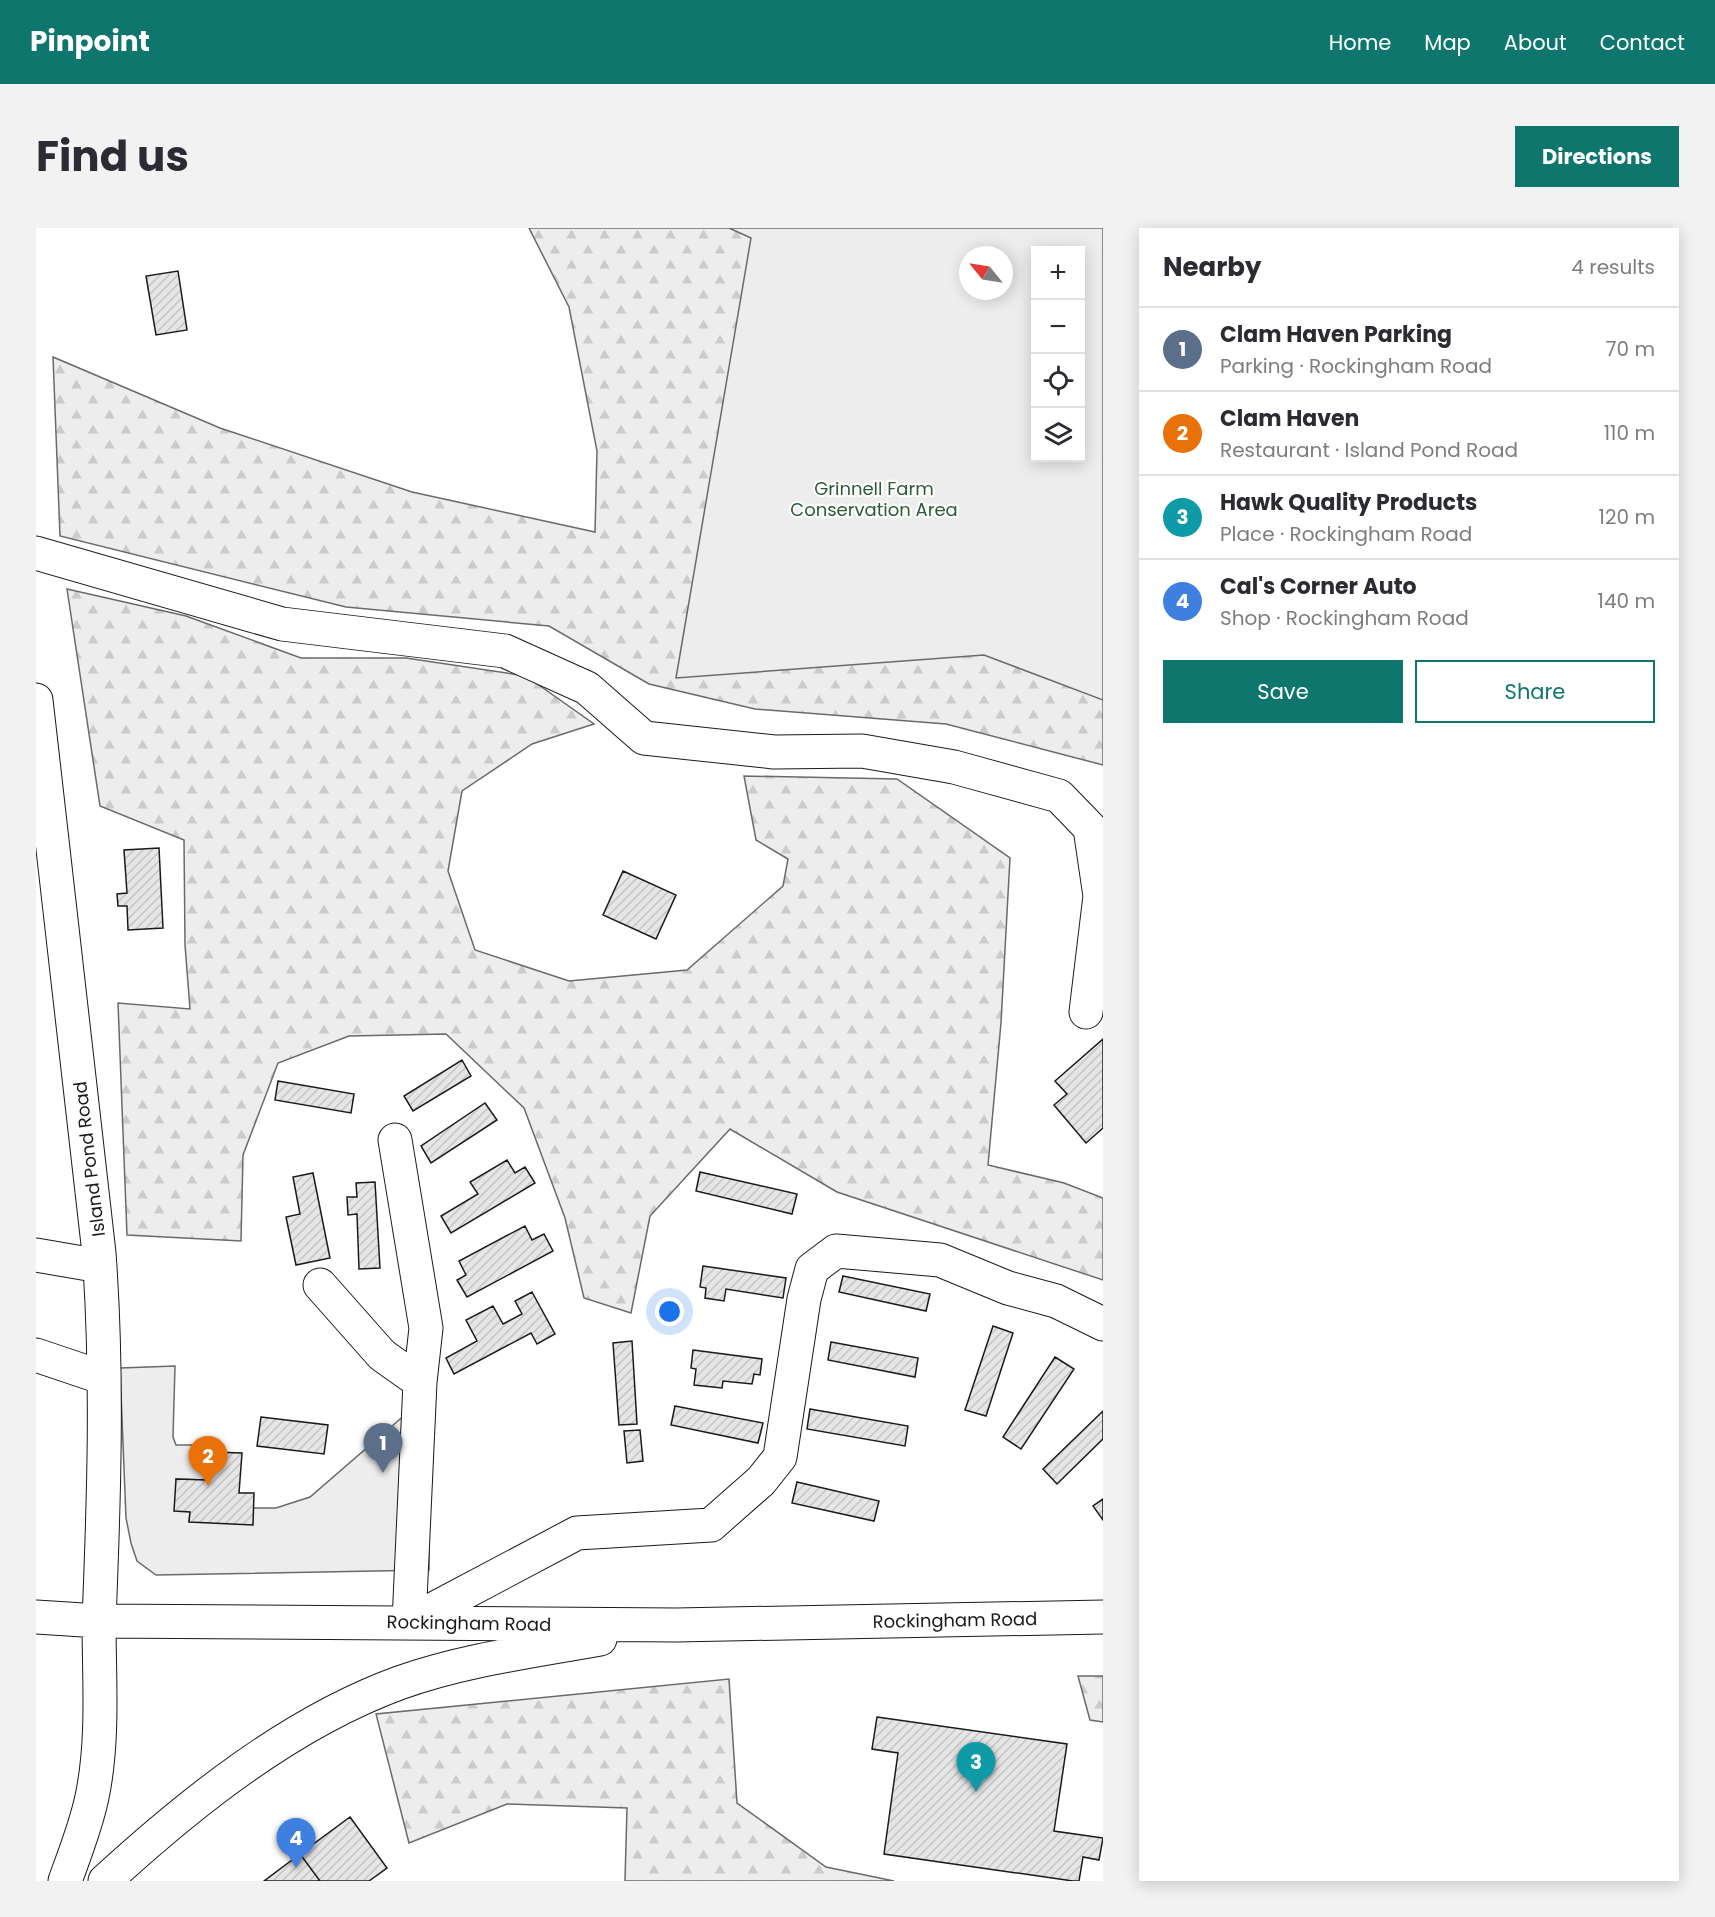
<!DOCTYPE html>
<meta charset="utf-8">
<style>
:root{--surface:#fff;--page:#f2f2f3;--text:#2b2b33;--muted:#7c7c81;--line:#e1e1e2;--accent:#0f766e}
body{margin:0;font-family:Poppins,sans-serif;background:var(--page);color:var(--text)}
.controls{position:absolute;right:18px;top:18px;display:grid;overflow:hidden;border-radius:0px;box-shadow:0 3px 15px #0003}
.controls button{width:54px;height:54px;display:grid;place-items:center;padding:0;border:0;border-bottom:2px solid var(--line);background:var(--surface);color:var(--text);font:30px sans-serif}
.compass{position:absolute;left:923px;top:18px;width:54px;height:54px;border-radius:50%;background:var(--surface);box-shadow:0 3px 15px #0003;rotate:300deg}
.you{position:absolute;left:634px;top:1084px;width:21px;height:21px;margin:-15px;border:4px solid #fff;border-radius:50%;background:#1a73e8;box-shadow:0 0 0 9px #1a73e833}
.badge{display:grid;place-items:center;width:39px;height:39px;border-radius:50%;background:var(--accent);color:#fff;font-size:20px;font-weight:700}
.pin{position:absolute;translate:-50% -50px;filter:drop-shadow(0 2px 3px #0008)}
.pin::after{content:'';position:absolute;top:32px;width:21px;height:18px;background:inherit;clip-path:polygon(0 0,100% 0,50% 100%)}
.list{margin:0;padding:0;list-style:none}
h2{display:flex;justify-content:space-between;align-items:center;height:78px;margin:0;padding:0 24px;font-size:26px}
h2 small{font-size:20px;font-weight:400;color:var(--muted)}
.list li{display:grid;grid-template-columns:39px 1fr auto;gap:18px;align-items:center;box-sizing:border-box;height:84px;padding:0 24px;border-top:2px solid var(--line)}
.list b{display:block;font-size:22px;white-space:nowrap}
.list p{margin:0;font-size:20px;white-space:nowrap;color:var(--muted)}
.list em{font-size:20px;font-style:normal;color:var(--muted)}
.actions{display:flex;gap:12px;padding:18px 24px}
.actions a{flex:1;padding:14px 0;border:2px solid var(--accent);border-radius:0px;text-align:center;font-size:21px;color:var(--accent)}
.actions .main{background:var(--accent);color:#fff}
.icon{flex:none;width:33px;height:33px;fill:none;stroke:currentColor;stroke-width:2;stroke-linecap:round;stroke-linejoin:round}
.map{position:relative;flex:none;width:1067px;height:1653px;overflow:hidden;border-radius:0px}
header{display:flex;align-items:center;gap:36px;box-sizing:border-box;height:84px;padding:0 30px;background:var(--accent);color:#fff}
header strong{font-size:28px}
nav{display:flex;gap:33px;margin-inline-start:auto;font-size:21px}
.intro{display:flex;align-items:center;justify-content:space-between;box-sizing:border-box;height:144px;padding:0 36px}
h1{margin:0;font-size:42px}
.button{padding:15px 27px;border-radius:0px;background:var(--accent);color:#fff;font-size:21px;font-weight:700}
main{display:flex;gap:36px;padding:0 36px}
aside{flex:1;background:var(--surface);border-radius:0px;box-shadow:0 3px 15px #0003}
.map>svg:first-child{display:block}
</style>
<header>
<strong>Pinpoint</strong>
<nav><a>Home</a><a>Map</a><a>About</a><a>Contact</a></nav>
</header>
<div class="intro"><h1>Find us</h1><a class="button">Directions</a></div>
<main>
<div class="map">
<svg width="1067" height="1653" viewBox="0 0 1067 1653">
<defs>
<pattern id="forest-firs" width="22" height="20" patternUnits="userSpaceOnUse" patternTransform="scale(1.5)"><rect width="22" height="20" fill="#ededed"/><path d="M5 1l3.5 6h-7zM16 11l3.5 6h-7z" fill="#cbcbcb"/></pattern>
<pattern id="building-hatch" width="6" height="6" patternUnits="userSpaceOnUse" patternTransform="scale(1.5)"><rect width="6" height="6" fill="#e6e6e6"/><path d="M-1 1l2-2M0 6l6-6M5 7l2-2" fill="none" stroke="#c5c5c5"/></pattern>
</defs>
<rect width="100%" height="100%" fill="#fff"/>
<path fill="url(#forest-firs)" stroke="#6a6a6a" stroke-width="1.5" d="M493,0h300l-76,251 327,-21 23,-115v422l-157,-41 -191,-15 -106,-25 -100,-58 -203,-19 -286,-71 -7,-179 167,71 192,64 183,40 2,-81 -28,-144z
M31,361l119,27 115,42h105l120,18 68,48 -62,20 -70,47 -14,80 27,79 94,31 118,-11 96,-84 5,-27 -32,-19 -12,-64 153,3 113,79 -9,165 -13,142 76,18 39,15v82l-266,-88 -107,-63 -80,87 -19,97 -47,-15 -19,-80 -41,-110 -78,-74 -97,2 -71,27 -35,92 -2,86 -114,-6 -9,-232 72,6 -5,-64 -1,-105 -84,-34z
M1042,1448h25v46l-13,-2z
M693,1451l8,124 89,64 68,14h-269l2,-73 -120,-4 -98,39 -33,-129z"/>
<path fill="#ededed" stroke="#6a6a6a" stroke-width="1.5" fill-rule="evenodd" d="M693,0h374v472l-119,-45 -308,23 75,-440zM999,22h45v208h-45zM932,27h36v36h-36z
M139,1138l-2,71 3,8h18l-1,21 15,1 -1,13 -31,-1 14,33 -1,9 64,-13h23l34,-11 96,-83 23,-1v157l-273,5 -19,-14 -6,-18 -5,-25 -6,-150z"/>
<path fill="url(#building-hatch)" stroke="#1a1a1a" stroke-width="1.5" d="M142,43l9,59 -31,5 -10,-59z
M123,620l4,80 -35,2 -1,-24h-9l-1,-12 10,-1 -3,-43z
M587,643l53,24 -20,44 -53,-24z
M1067,811v89l-17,15 -32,-38 13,-11 -12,-13z
M426,832l9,16 -58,35 -9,-15z
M242,853l76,13 -3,19 -76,-13z
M449,875l12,17 -66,43 -10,-17z
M471,932l8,13 10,-6 10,16 -84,50 -10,-17 37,-22 -8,-12z
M664,944l97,22 -5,20 -96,-23z
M277,945l17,85 -34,7 -10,-48 14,-3 -7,-37z
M339,954l5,86 -21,1 -2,-55 -9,1 -1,-18h10l-1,-14z
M489,998l7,14 12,-6 9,17 -86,46 -10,-17 9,-5 -7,-14z
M667,1038l83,12 -3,20 -57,-9 -2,12 -19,-3 1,-10 -6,-1z
M807,1048l87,18 -4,17 -87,-19z
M496,1064l23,42 -18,10 -6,-11 -77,41 -8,-16 31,-17 -11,-21 27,-14 10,18 19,-10 -7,-13z
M957,1098l20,7 -27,83 -21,-6z
M596,1113l5,83 -18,1 -6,-82z
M795,1114l87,16 -3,19 -87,-17z
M657,1122l69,9 -2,16 -6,-1 -2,10 -29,-3 -1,7 -28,-3 2,-16 -5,-1z
M1019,1129l19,12 -53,80 -18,-12z
M639,1178l88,17 -5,20 -87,-18z
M774,1181l98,17 -3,20 -98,-17z
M1067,1183v28l-46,45 -14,-15z
M225,1189l67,8 -4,29 -67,-8z
M604,1202l3,31 -16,2 -3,-32z
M158,1217l18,1v6l30,1 -3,40h15l-1,32 -64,-3 1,-10 -16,-1 2,-32 31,1 1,-13 -15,-1z
M761,1254l82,19 -5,20 -82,-18z
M1067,1271v21l-10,-14z
M841,1489l190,27 -13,87 49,7 -4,22 -16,-3 -4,24h-6l-189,-27 14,-101 -26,-4z
M314,1589l37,51 -18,13h-49l-20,-27z
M264,1626l20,27h-56z"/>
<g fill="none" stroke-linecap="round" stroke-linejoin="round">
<defs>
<path id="minor" d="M0,325l246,71 223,27 82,37 57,50 130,14 88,-1 92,16 105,29 31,32 10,68 -14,116
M0,472l63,553c9,122 5,245 0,368
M359,912l31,188 -6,54 -11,240 168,-89 134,-8 50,-44 19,-24 24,-158 8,-30 24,-18 104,9 68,28 48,13 47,23
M0,1027l64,11
M284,1057l62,70 38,27
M0,1127l68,23"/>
<path id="major" d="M0,1389l63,4 577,4 427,-8
M29,1653c10,-28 21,-55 27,-84 12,-57 7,-118 7,-176
M69,1653c85,-78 185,-158 294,-198 65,-23 134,-32 201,-44"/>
</defs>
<use href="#minor" stroke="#1a1a1a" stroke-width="35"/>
<use href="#major" stroke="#1a1a1a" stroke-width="35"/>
<use href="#minor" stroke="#fff" stroke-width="33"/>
<use href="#major" stroke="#fff" stroke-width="33"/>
</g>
<g text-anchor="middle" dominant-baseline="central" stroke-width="4.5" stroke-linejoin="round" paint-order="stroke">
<g font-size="18" fill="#2b5a34" stroke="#fff">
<text x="838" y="260">Grinnell Farm<tspan x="838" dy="21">Conservation Area</tspan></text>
</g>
<g font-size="18" fill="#1a1a1a" stroke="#fff">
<text transform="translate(53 931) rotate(-97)">Island Pond Road</text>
<text transform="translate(919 1392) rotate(-1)">Rockingham Road</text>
<text transform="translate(433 1395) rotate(1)">Rockingham Road</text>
</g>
</g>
</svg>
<div class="controls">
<button>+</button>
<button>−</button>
<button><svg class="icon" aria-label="locate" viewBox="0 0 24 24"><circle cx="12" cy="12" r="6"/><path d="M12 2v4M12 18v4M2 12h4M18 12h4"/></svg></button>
<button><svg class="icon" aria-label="layers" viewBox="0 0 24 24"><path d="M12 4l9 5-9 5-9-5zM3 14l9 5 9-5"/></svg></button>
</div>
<svg class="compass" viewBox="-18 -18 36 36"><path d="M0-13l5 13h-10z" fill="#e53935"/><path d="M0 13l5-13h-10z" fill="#7c7c81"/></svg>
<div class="you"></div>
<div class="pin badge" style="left:347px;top:1245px;background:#5c6f8a">1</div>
<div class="pin badge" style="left:172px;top:1258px;background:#e8710a">2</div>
<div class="pin badge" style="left:940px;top:1564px;background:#0f9aa8">3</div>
<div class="pin badge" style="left:260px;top:1640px;background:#3f7fe0">4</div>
</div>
<aside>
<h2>Nearby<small>4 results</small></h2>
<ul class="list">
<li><span class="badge" style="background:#5c6f8a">1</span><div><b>Clam Haven Parking</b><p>Parking · Rockingham Road</p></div><em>70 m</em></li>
<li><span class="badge" style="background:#e8710a">2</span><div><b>Clam Haven</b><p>Restaurant · Island Pond Road</p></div><em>110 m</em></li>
<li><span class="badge" style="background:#0f9aa8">3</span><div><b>Hawk Quality Products</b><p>Place · Rockingham Road</p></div><em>120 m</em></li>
<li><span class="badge" style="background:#3f7fe0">4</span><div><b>Cal's Corner Auto</b><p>Shop · Rockingham Road</p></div><em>140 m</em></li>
</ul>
<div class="actions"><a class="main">Save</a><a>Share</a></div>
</aside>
</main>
